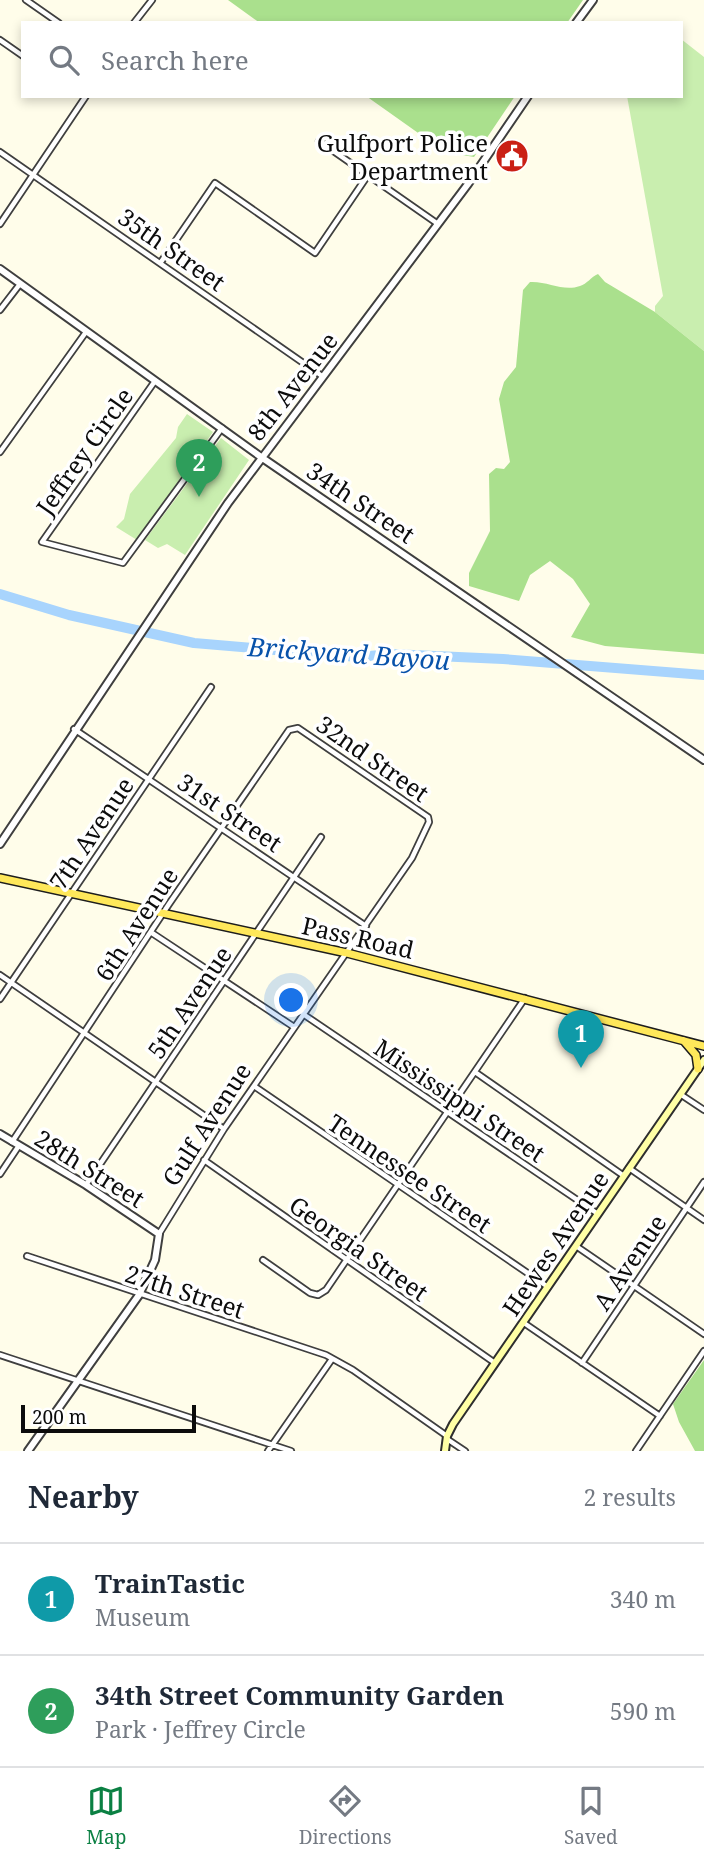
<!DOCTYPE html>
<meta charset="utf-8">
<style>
:root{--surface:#fff;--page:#f6f6f7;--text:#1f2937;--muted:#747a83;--line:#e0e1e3;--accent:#0b8043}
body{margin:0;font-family:"Noto Serif",serif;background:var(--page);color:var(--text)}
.scale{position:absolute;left:21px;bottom:18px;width:175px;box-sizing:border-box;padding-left:7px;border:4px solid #0c0c0c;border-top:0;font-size:19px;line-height:24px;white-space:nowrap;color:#0c0c0c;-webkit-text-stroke:5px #fff;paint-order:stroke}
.you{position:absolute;left:292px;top:1001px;width:24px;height:24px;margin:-18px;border:5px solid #fff;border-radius:50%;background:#1a73e8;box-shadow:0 0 0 10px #1a73e833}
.badge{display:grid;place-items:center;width:46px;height:46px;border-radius:50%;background:var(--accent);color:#fff;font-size:23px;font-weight:700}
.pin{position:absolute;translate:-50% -58px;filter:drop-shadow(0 2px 4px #0008)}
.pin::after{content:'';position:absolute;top:37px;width:24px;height:21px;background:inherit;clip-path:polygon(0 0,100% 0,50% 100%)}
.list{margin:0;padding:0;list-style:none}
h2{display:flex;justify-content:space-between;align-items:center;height:91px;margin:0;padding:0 28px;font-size:30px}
h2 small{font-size:23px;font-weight:400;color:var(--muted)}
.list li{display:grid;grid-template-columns:46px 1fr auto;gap:21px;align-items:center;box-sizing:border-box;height:112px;padding:0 28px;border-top:2px solid var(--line)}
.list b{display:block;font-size:26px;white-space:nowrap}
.list p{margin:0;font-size:23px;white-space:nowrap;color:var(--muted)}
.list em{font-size:23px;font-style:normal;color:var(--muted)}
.icon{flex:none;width:38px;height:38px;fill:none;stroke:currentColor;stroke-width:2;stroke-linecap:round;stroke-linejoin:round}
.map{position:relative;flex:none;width:704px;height:1451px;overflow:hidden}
.search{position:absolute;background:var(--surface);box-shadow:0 4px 10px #0003;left:21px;right:21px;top:21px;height:77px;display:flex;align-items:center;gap:18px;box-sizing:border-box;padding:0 24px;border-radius:0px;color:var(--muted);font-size:26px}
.sheet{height:315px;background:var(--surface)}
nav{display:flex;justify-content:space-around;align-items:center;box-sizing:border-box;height:98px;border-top:2px solid var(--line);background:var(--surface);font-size:19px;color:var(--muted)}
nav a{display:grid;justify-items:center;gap:4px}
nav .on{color:var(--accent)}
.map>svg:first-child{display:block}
</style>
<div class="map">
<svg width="704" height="1451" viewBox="0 0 704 1451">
<rect width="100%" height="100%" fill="#fffdea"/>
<path fill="#c9eeaf" d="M681,39l23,18v294l-49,-39v-6l8,-10 -36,-200h54z
M187,414l26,18 -76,108 -21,-13 8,-8 6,-25 46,-56 2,-11z
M221,438l28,22 -64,95 -18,-11 -9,4 -13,-8z"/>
<path fill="#aae08d" d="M228,0h355l-16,23h-307z
M366,96h149l-41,61 -29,-5z
M598,274l7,8 50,30 49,39v303l-99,-8 -34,-9 19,-33 -17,-25 -23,-18 -20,14 -11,26 -50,-15v-13l21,-42 -1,-57 7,-6 8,1 6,-7 -11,-63 5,-17 12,-15 7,-77 7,-8c18,-1 33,10 50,4 7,-2 11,-9 18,-12z
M704,1360v91h-9l-16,-29 -6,-18z"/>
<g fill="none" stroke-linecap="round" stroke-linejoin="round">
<path stroke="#a8d4fd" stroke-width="10" d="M0,594l69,21 125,28 164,14 33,-3 112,5 201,16"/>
<defs>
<path id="minor" d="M26,0l33,23
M134,23l18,-23
M0,40l23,16
M319,141l119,83
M0,152l322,224
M0,224l86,-128
M161,262l54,-79 100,70 53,-78
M0,310l20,-26
M155,381l-113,161 81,21 99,-135
M0,452l86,-120
M74,729l292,197
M152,933l142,94
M0,975l224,154
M0,999l211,-312
M303,1014l295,200
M475,1072l149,104
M254,1086l294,201
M680,1094l24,16
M12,1142l157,-238 120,-174 9,-2 130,89 1,5 -17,36 -188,271 -65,105
M204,1160l291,203
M629,1168l75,52
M0,1174l18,-27
M86,1185l235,-348
M576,1246l128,88
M27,1256l299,99 27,15 94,66
M263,1260l47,33 8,2 8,-5 199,-292
M524,1323l136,93
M0,1355l291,96
M582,1363l122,-181
M447,1439l18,12
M268,1451l64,-92
M636,1451l68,-100"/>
<path id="tertiary" d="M576,23l17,-23
M0,269l261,188 443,303
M0,844l228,-341 240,-319 60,-88
M0,1134l86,51 73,49 -4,26 -16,35 -111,156"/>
<path id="secondary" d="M445,1451l2,-15 6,-12 251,-364"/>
<path id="primary" d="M0,878l347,75 357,93
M684,1041l12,14 2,14"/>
</defs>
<use href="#minor" stroke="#3f3f3f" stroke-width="8"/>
<use href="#tertiary" stroke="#3f3f3f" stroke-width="10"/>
<use href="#secondary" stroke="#2e2e2e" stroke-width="10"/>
<use href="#primary" stroke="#1d1d1d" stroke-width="10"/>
<use href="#minor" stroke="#fff" stroke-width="4.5"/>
<use href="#tertiary" stroke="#fff" stroke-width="6"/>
<use href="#secondary" stroke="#ffffa5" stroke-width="6"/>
<use href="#primary" stroke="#ffe85a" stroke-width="7"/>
</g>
<defs>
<symbol id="civic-disc" viewBox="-11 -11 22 22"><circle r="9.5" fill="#ca2015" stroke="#fff"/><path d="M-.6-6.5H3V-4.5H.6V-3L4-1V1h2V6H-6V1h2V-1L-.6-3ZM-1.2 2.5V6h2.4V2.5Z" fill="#fff"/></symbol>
</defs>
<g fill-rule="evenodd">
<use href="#civic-disc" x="493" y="137" width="38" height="38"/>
</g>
<g text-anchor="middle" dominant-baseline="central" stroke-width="7" stroke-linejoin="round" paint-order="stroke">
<g font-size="24" fill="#0c0c0c" stroke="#fff" text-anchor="end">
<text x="488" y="142">Gulfport Police<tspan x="488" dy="28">Department</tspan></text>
</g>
<g font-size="24" fill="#0c0c0c" stroke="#fff">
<text transform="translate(172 249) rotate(35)">35th Street</text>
<text transform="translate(292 386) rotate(-52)">8th Avenue</text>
<text transform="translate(84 451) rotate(-55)">Jeffrey Circle</text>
<text transform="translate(361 502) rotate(34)">34th Street</text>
<text transform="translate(373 758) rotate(35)">32nd Street</text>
<text transform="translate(230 812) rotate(34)">31st Street</text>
<text transform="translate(91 833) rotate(-56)">7th Avenue</text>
<text transform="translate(136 924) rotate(-57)">6th Avenue</text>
<text transform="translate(358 937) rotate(13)">Pass Road</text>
<text transform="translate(189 1002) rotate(-56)">5th Avenue</text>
<text transform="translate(460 1100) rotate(34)">Mississippi Street</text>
<text transform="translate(206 1124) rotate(-57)">Gulf Avenue</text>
<text transform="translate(90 1168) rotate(32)">28th Street</text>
<text transform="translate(410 1173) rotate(34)">Tennessee Street</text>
<text transform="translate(555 1243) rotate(-56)">Hewes Avenue</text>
<text transform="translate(359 1248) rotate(35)">Georgia Street</text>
<text transform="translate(629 1262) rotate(-56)">A Avenue</text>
<text transform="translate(185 1291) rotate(18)">27th Street</text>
</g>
<g font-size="26" font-style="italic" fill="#0852aa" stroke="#fff">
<text transform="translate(349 653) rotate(4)">Brickyard Bayou</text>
</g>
</g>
</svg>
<div class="scale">200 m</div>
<div class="you"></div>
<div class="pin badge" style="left:581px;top:1068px;background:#0f9aa8">1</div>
<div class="pin badge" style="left:199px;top:497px;background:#2e9e5b">2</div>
<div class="search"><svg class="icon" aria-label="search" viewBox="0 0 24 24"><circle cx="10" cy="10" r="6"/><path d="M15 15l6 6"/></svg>Search here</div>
</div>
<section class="sheet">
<h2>Nearby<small>2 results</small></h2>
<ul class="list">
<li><span class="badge" style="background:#0f9aa8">1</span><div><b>TrainTastic</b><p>Museum</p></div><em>340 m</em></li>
<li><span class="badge" style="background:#2e9e5b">2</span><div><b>34th Street Community Garden</b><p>Park · Jeffrey Circle</p></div><em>590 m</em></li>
</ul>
</section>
<nav>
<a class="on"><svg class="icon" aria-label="map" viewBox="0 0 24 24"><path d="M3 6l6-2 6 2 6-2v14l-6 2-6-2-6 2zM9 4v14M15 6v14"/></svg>Map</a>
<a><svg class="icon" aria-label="directions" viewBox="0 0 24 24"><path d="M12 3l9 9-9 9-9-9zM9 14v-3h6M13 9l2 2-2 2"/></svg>Directions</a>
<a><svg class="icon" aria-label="saved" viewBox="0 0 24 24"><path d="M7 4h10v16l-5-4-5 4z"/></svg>Saved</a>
</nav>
